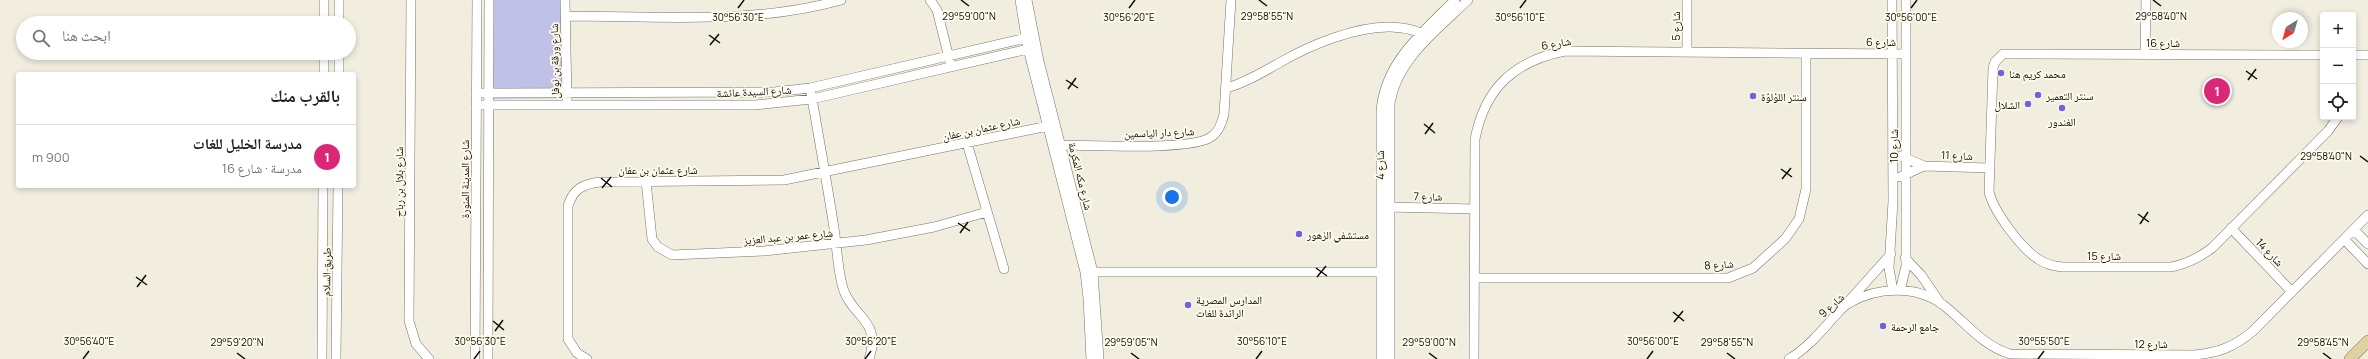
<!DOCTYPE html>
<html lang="ar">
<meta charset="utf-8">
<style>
:root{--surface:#fff;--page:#f6f6f6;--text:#202124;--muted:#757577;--line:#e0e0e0;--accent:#db2777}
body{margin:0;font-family:Manrope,"Noto Naskh Arabic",sans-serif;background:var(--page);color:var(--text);direction:rtl}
.controls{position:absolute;right:12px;top:12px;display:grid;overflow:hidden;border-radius:4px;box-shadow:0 2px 6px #0003}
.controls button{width:36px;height:36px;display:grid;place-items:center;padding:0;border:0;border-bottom:1px solid var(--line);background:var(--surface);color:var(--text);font:20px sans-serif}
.compass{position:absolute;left:2272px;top:12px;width:36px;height:36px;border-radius:50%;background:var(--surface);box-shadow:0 2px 6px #0003;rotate:217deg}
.you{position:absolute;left:1172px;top:197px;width:14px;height:14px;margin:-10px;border:3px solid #fff;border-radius:50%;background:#1a73e8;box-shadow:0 0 0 6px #1a73e833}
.badge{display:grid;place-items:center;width:26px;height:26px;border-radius:50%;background:var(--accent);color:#fff;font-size:13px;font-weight:700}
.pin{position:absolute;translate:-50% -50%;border:2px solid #fff;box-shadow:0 1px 4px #0006}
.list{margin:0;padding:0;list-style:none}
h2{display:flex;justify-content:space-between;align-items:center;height:52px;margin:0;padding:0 16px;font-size:17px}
h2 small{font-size:13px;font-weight:400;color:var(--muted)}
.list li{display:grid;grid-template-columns:26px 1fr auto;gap:12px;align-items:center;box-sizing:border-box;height:64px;padding:0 16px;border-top:1px solid var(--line)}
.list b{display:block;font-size:15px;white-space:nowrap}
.list p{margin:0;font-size:13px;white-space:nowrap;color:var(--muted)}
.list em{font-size:13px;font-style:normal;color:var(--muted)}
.icon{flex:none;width:22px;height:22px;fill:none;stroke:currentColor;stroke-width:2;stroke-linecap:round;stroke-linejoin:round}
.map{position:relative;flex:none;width:2368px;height:359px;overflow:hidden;direction:ltr}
.search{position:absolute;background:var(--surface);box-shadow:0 2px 6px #0003;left:16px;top:16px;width:340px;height:44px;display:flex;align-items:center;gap:10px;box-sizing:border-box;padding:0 14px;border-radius:22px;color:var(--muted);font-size:15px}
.panel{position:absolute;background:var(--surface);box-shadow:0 2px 6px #0003;left:16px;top:72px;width:340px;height:116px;border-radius:4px;direction:rtl}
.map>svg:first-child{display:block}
</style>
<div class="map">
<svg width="2368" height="359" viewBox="0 0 2368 359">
<rect width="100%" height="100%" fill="#f1eddf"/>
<path fill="#c1c0e6" d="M493,0h68l10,98 -78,1z"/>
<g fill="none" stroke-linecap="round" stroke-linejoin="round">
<defs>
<path id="minor" d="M411,0l-2,321 7,23 13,15
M565,0l2,99
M930,0l7,10 13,52
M1020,0l8,49 57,223 3,26 3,61
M1027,0l12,61 54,211 6,87
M1687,0v52
M1892,0l1,201 -4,67 4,23
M566,16c91,0 187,9 275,-16
M324,23v-23
M339,23v-23
M2145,54l1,-54
M2323,55l-320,-1 -8,8 -2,6 -4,124c5,20 32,56 49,67 7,5 15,7 24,8h109c16,-3 28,-9 41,-19l116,-117 10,-14
M2353,55h15
M324,74v-21
M339,74v-21
M1227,88c20,-6 34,-15 52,-25 31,-18 77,-37 112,-36 13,1 25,2 35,10
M476,93l298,-1 36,-4 216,-50
M811,93c8,45 16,90 23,135 3,18 4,48 10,63 9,26 38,30 25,68
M476,105h279l57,-6 216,-50
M967,143l37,126
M1061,145c28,0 131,6 150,-8 8,-5 11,-14 13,-23l7,-114
M1901,156l23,10 65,2
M1900,177l24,-11
M646,181l6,58 6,8 14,8 92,-4 102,-11 68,-13 53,-15
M1386,207l89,2
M2231,228l61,64
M2354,230l14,14
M2344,239l24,25
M1905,258l16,17 20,29
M1088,272h299
M1474,278h254l25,-10 32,-29 14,-20 7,-30v-136
M1900,291l6,-25v-266
M1848,302l43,-48
M322,359l1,-173
M336,359l2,-173
M475,359l2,-359
M488,359l1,-359
M587,359l-10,-6 -9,-14v-133c5,-17 15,-22 32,-24l184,-2 264,-54
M1381,359v-248c4,-49 41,-78 74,-111
M1390,359v-256c7,-44 48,-74 78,-103
M1474,359l1,-220c10,-51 39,-78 90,-88l340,3
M1789,359c17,-10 31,-26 44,-41 5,-5 10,-12 16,-15 28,-16 66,-18 93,1 24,18 39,41 68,50l184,1c24,-2 40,-8 59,-24l115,-116"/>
<path id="major" d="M2350,359l18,-18"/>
</defs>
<use href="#minor" stroke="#777467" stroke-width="10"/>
<use href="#major" stroke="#887942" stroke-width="12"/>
<use href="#minor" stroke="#fff" stroke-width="9"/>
<use href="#major" stroke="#dfd1a0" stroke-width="11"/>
</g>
<path fill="none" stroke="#0f0e09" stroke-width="1.5" d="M961,0l8,6M1259,0l8,6M2153,0l8,6M738,8l6,-8M1129,8l6,-8M1520,8l6,-8M1911,8l6,-8M709,35l11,8M710,45l9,-11M2246,71l11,8M1066,80l12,8M2248,80l8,-11M1068,89l8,-11M1424,124l11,9M1425,134l8,-11M2360,156l8,6M1781,169l11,8M601,178l11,9M1782,179l9,-11M602,188l9,-11M2138,214l11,8M958,223l12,8M2140,224l8,-12M960,233l8,-11M1316,268l11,8M136,277l11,8M1317,277l9,-11M137,287l9,-12M1673,312l11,9M493,321l11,9M1674,322l9,-11M495,331l8,-11M237,353l8,6M1131,353l8,6M1429,353l8,6M1727,353l8,6M2323,353l8,6M83,359l6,-8M474,359l6,-8M865,359l6,-8M1256,359l6,-8M1647,359l6,-8M2038,359l6,-8"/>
<g fill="#7361dc" stroke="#fefaec" stroke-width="1.5">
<circle cx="2001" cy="73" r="4"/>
<circle cx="2038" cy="95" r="4"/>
<circle cx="1753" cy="96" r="4"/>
<circle cx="2028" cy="104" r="4"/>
<circle cx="2062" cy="108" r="4"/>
<circle cx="1299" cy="234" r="4"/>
<circle cx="1188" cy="305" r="4"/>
<circle cx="1883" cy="326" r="4"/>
</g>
<g text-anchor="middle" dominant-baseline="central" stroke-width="3.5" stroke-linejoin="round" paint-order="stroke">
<g font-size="11" fill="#0f0e09" stroke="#fefaec">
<text transform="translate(1675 26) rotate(-90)">شارع 5</text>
<text x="1881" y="41">شارع 6</text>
<text x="2163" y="42">شارع 16</text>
<text transform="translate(1556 43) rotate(-10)">شارع 6</text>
<text transform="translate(554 61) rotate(-91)">شارع ورقة بن نوفل</text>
<text transform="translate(754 91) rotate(-3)">شارع السيدة عائشة</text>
<text transform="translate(981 128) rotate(-12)">شارع عثمان بن عفان</text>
<text transform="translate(1159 132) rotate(-2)">شارع دار الياسمين</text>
<text transform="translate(1893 146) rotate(-90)">شارع 10</text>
<text transform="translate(1957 155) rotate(2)">شارع 11</text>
<text transform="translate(1379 165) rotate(-90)">شارع 4</text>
<text x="658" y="169">شارع عثمان بن عفان</text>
<text transform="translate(1081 176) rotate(76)">شارع مكه المكرمة</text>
<text transform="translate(464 179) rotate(-90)">شارع المدينة المنورة</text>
<text transform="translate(398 182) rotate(-90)">شارع بلال بن رباح</text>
<text transform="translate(1428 196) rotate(1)">شارع 7</text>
<text transform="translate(788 236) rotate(-5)">شارع عمر بن عبد العزيز</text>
<text transform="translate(2270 252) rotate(46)">شارع 14</text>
<text x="2104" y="255">شارع 15</text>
<text transform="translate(1719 264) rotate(-4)">شارع 8</text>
<text transform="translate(326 272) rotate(-89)">طريق السلام</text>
<text transform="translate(1831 305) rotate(-42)">شارع 9</text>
<text x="2151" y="343">شارع 12</text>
</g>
<g font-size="11" fill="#0f0e09" stroke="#fefaec" text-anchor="start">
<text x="2009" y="73">محمد كريم هنا</text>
<text x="2046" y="95">سنتر التعمير</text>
<text x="1761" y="96">سنتر اللؤلؤة</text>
<text x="2020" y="104" text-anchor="end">الشلال</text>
<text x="2062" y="121" text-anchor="middle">الغندور</text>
<text x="1307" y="234">مستشفي الزهور</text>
<text x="1196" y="299">المدارس المصرية<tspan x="1196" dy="13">الرائدة للغات</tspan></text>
<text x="1891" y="326">جامع الرحمة</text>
</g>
</g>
<g font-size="10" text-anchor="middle" fill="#0f0e09" stroke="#fefaec" stroke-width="3.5" stroke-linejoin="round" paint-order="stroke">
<text x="2161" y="20">29°58'40"N</text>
<text x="969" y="20">29°59'00"N</text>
<text x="1267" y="20">29°58'55"N</text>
<text x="738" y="21">30°56'30"E</text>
<text x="1129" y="21">30°56'20"E</text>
<text x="1520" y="21">30°56'10"E</text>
<text x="1911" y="21">30°56'00"E</text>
<text x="2326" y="160">29°58'40"N</text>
<text x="89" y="345">30°56'40"E</text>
<text x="480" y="345">30°56'30"E</text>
<text x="871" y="345">30°56'20"E</text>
<text x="1262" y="345">30°56'10"E</text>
<text x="1653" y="345">30°56'00"E</text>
<text x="2044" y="345">30°55'50"E</text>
<text x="237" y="346">29°59'20"N</text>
<text x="1131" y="346">29°59'05"N</text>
<text x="1429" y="346">29°59'00"N</text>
<text x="1727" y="346">29°58'55"N</text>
<text x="2323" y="346">29°58'45"N</text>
</g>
</svg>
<div class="controls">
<button>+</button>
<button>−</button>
<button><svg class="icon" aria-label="locate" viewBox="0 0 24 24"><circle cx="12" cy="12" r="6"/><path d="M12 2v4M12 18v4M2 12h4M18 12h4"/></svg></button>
</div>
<svg class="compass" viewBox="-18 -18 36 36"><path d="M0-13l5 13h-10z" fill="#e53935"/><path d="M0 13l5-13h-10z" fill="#757577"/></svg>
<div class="you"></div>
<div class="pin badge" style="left:2217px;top:91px">1</div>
<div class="search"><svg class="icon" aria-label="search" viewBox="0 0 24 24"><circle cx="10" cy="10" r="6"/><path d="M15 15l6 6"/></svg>ابحث هنا</div>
<section class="panel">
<h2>بالقرب منك<small></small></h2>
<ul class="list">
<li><span class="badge">1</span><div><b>مدرسة الخليل للغات</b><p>مدرسة · شارع 16</p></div><em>900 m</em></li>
</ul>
</section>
</div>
